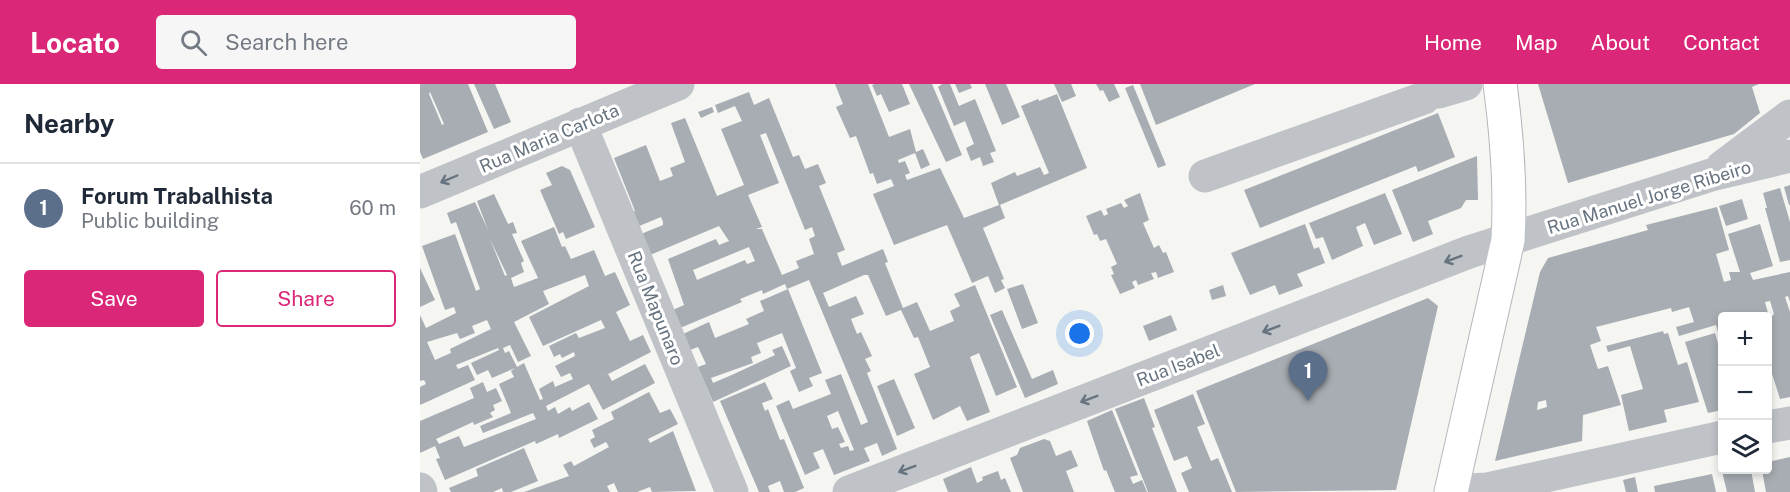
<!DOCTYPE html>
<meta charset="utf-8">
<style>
:root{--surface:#fff;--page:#f6f6f7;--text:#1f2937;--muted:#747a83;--line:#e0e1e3;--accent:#db2777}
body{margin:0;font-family:"Public Sans",sans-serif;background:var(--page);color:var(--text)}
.controls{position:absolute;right:18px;bottom:18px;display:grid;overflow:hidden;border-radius:6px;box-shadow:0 3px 9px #0003}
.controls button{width:54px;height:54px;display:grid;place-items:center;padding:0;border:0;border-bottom:2px solid var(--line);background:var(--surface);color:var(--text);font:30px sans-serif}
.you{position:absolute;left:660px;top:250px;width:21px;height:21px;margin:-15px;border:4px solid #fff;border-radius:50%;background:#1a73e8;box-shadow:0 0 0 9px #1a73e833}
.badge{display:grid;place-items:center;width:39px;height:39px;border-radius:50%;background:var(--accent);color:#fff;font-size:20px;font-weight:700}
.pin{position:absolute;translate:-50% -50px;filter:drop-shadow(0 2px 3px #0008)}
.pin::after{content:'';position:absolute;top:32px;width:21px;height:18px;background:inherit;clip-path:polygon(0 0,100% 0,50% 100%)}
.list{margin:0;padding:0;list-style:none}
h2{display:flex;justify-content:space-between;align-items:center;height:78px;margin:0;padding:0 24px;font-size:26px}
h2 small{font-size:20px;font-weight:400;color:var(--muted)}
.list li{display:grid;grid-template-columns:39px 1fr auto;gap:18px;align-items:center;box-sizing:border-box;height:90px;padding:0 24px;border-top:2px solid var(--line)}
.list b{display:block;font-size:22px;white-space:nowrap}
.list p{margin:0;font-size:20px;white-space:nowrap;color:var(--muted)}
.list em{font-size:20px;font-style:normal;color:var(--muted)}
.actions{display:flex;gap:12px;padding:18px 24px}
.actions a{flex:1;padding:14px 0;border:2px solid var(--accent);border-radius:6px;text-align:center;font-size:21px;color:var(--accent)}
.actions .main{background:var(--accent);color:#fff}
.icon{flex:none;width:33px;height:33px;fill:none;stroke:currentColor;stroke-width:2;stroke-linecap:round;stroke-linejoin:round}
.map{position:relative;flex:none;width:1370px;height:408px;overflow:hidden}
header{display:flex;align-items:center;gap:36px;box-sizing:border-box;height:84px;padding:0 30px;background:var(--accent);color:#fff}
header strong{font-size:28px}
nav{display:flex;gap:33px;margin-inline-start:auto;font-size:21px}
.search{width:420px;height:54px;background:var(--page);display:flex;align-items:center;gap:15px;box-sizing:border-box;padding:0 21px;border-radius:6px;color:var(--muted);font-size:22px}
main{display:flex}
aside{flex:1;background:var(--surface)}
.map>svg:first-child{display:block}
</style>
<header>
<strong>Locato</strong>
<div class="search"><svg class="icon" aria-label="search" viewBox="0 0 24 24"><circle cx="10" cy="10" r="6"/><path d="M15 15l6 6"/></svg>Search here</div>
<nav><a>Home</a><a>Map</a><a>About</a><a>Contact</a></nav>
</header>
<main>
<aside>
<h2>Nearby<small></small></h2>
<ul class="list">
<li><span class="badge" style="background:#5c6f8a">1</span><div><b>Forum Trabalhista</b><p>Public building</p></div><em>60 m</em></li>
</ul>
<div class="actions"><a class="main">Save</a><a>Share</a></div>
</aside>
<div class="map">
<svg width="1370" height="408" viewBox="0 0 1370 408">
<rect width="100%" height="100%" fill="#f5f5f2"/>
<path fill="#a7adb2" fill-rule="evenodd" d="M0,0h48l20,48 -65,27 -3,-7zM10,8l14,32 -2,1 -13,-31z
M54,0h21l16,38 -17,7z
M415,0h33l21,53 21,-8 6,23 7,-3 7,16 -9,4 -6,-16 -17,7 1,3 6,-2 5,12 -5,2 2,5 33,-12 24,50 35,-13 -8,-22 24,-11 2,4 23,-9 4,8 5,-2 -28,-67 17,-7 1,2 18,-7 30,74 -87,37 5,13 -22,10 21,51 -3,1 4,8 -10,5 -7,-17 -16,7 -25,-58 -53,20 -21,-51 21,-8 -3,-7 -14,5 -4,-11 -3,1 -14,-38 -6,2 -14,-31 7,-3z
M455,0h27l8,20 -21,8 -8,-18 -4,2 -5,-11z
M489,0h23l30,71 -16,7z
M522,0h8l9,22 16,-7 21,52 -6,2 4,9 -11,4 -3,-9 -9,4 -5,-13 8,-4 -9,-23 -11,5 -16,-39z
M535,0h15l2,4 -13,5z
M565,0h21l14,33 -18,8z
M634,0h17l5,12 -14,6z
M676,0h18l6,13 -11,5 -6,-12 -3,1z
M720,0h115l-99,41z
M1118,0h221l-7,3 8,26 -26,21 -166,49z
M713,1l33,80 -8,3 -33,-80z
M329,8l5,13 15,-7 24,59 6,-2 6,14 13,-5 8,19 -7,3 26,64 -8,3 5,13 41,-17 5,13 -3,1 18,45 14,-6 13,29 24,-10 -4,-10 10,-5 -6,-12 21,-9 42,102 -21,9 -17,-43 -9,4 20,55 -23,9 -7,-15 -27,14 -19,-46 16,-7 -12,-30 -4,1 -13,-28 -15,6 -18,-41h-4l-41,18 6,14 27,-11 8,18 -13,5 6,15 4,-2 11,24 -7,3 6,12 -4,2 30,76 -15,7 -5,-13 -13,5 6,13 -36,14 -11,-26 -10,4 7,15 -15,7 -29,-69 13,-6 4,9 38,-15 -6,-14 16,-6 20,51 7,-3 -59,-142 -22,9 -2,-5 -22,10 -1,-4 -22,9 2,3 -62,26 -7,-18 11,-5 -16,-46 48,-20 3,6 10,-4 -10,-15 -69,29 -9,-21 22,-9v-3l-2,-5 -24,10 -6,-15 4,-1 -21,-53 32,-13 14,36 13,-5 -3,-8 15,-6 -14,-39 14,-5 32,78 27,-11 -23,-56 21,-8 -7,-15 -17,7 -3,-8zM346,49l39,97 7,-3 3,9 -6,3 5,15 -18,7 3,7 -17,7 -20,-46h-6l6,-2 -14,-32 31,-12 -19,-48zM329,163l6,14 -8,3 -2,-4 -48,20 -4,-10zM418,327l16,39 -4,1 -2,-5 -7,2 -2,-4 6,-2 -7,-15 -6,2 -5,-13z
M292,23l2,5 -13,6 -3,-6z
M1018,29l17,44 -37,15 -2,-6 -156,62 -16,-38z
M1057,72l1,44h-12l-5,8 -33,13 5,13 -20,8 -21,-52z
M142,82l8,4 25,57 -29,12 -3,-7 -4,2 -19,-44 12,-5 -6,-12z
M1370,101v20h-1l-5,-18z
M1360,104l10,34v38l-10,2 -15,-54h2l-4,-15z
M720,109l9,27 -6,3 11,25 5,-3 4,8 3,-1 8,20 -16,6 -2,-6 -5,1 3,6 -16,6 -2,-5 -4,2 3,6 -15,6 -9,-19 3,-1 -3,-7 6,-3 -11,-25 -6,2 -3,-7 -3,1 -8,-19 15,-6 3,6 4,-2 -2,-5 15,-6 3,5 4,-2 -4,-6z
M965,109l17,41 -28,11 -9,-22 -9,4 7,19 -31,14 -9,-23 -7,2 -7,-16z
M74,110l14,30 5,-2 4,11 -5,1 12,27 -3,2 3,9 -13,6 3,9 24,-9 -17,-37 33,-14 8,20 3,-1 6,13 23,-9 11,26 10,-4 15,33 -14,7 14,29 13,-6 8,17 -105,54 2,5 7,-4 3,7 12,-7 2,4 17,-9 9,17 -39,19 -1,-4 -22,10 -1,-3 -90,39 -9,-21 4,-1 -5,-12 -15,7v-32l54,-23 -4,-10 13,-6 4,10 9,-4 6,13 -9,4 2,5 -5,3 3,4 -19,8 -1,-3 -37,17 3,5 20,-8 5,11 72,-28 -3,-6 -50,20 -3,-7 31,-13 -12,-29 15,-7 -3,-6 4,-3 -23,10 -4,-8 -11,5 -6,-12 28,-13 -1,-2 -42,17 2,4 10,-4 7,15 -55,25v-18l6,-3 -2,-4 -4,1v-66l6,13 30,-15 -2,-6 -9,3 -23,-64 33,-12 21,57 4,-2 -24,-67 -5,2 -4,-11 28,-11 13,28 -11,-29zM70,155l17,36 -2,1zM165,191l4,11 -60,31 14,29 58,-26 4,8 -26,10 -3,-5 -27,13 5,11 6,-3 2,4 12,-6 1,4 -20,10 6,11 9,-4 3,6 -18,8 -2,-6 -14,8 4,10 -3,1 -16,-37 -7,4 -8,-16 -4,2 -2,-5 7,-3 8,17 13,-6 -17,-34 35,-18 -6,-13zM67,236l4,9 -41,20 1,4 -16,7 -8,-18 30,-9 3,6 15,-6 -3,-7z
M1322,115l6,20 -22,7 -7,-20z
M1297,123l12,43 -13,4 8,28 7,-2 -2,-8h11l-12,-38 32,-10 13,42 -23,7 3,7 37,-8v30l-2,-6 -3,1 5,15v85l-10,2 -12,-38 2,-1 -2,-10v-30l6,-6 -4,-13 -5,1 3,11 -10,3h-36v29l-6,-20 -37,11 -3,-9 18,-5 -5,-15 -17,5 -1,-4 -75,19 5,14 -11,4 8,24 10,-3 13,39 -38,10 -1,26 -87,20 45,-189 8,-14 100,-28 -2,-5zM1126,316l1,7 -10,3 1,-8z
M885,140l9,25 5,-2 6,16 -28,11 6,12 -24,9 -4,-10 -25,10 -19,-42z
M0,184l15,32 -15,7z
M603,200l15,39 -16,6 -15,-40z
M803,201l3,11 -14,4 -3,-10z
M368,205l34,84 -13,5 4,8 -14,6 -9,-21 6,-3 -14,-35 -25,10 4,10 -10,4 2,6 -42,15 2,5 21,-9 41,-19 -3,-5 10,-4 9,20 -78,36 -15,-35 8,-3 -8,-17 -8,3 -7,-16 26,-12 6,16 34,-14 -3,-5 18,-8 -4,-10z
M1008,214l10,8 -42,184 -160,2 -40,-101z
M582,226l30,69 21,-9 5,14 -33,14 -35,-83z
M751,231l6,15 -28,11 -6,-15z
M1243,247l1,3 4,-1 10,32 9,-3 12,40 -35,8 3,12 -38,9 -8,-36 22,-6 -13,-43 -22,6 -2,-6z
M1295,249l7,24v53l-14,3 -23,-71z
M225,280l10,19 -52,27 -14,-26 19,-10 4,7z
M474,295l21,49 -18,8 -20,-50z
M345,298l8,17 -11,4 3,8 3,-2 12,31 4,-1 20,49 -9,4h-11l-4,-11 -12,5 2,6h-11l-39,-91z
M229,308l11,21 10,-4 8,15 -30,15 2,4 23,-12 23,60 -44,1 -2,-5 -13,5h-19l-4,-9 -7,3 3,6h-86l45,-16 -6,-11 8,-4 3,5 35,-19 -3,-5 -12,6 -4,-8 5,-3 -3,-7 22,-11 -3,-7z
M773,310l12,30 -8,3 14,34 7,-3 14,34h-43l-8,-19 11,-5 -5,-12 -13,5 -20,-51z
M724,314l11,29 -3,1 25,64h-29l-33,-83z
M692,326l26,65 -8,2 3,7 9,-4 5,12h-32l-9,-22 -2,1 -17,-50z
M624,355l6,2 6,15 15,-6 7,16 -12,5 8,21h-51l-13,-34 7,-3 3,-7z
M104,364l14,33 -27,11h-8l-1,-4 -9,4h-42l-2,-4 29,-12 -2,-7z
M1370,373v35h-24l-4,-22h6v-8z
M551,383l6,16 6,-3 -1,-3 16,-6 3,9 4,-2 6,14h-63l-5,-13z
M1309,386h22l4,22h-28l-5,-21z
M1292,390l4,18h-61l-1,-6z
M1215,393l3,15h-12l-3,-12z"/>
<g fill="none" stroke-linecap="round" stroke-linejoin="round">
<defs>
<path id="major" d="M1031,408l57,-252c3,-53 -1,-104 -8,-156"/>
</defs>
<use href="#major" stroke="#b3b6ba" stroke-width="35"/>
<path stroke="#bfc2c6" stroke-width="33" d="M1019,8l27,-8
M160,40l152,368
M1302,83l68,-51
M785,92l219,-78
M0,108l258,-108
M1348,343l22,-4
M0,405l1,3
M1031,407l36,-2 235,-52
M429,408l620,-240 242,-77 79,-19"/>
<use href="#major" stroke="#fff" stroke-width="33"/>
</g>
<defs><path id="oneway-shaft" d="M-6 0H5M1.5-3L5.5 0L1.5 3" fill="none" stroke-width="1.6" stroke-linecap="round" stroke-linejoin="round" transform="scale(1.5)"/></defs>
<g stroke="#677480">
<use href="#oneway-shaft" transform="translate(29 95) rotate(157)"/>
<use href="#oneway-shaft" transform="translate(1033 175) rotate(159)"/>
<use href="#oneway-shaft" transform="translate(851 245) rotate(159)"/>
<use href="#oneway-shaft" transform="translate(669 315) rotate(159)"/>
<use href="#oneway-shaft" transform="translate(487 385) rotate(159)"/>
</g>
<g text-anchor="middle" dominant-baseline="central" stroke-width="6" stroke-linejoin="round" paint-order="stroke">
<g font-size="18" fill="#677480" stroke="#fff">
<text transform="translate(129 54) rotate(-23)">Rua Maria Carlota</text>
<text transform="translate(1229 113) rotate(-17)">Rua Manuel Jorge Ribeiro</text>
<text transform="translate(236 224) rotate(68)">Rua Mapunaro</text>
<text transform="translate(758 281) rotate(-21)">Rua Isabel</text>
</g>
</g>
</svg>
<div class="controls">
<button>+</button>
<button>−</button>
<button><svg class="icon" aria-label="layers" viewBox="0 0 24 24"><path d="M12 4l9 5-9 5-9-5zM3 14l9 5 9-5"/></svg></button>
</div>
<div class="you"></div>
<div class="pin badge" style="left:888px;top:317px;background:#5c6f8a">1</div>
</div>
</main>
